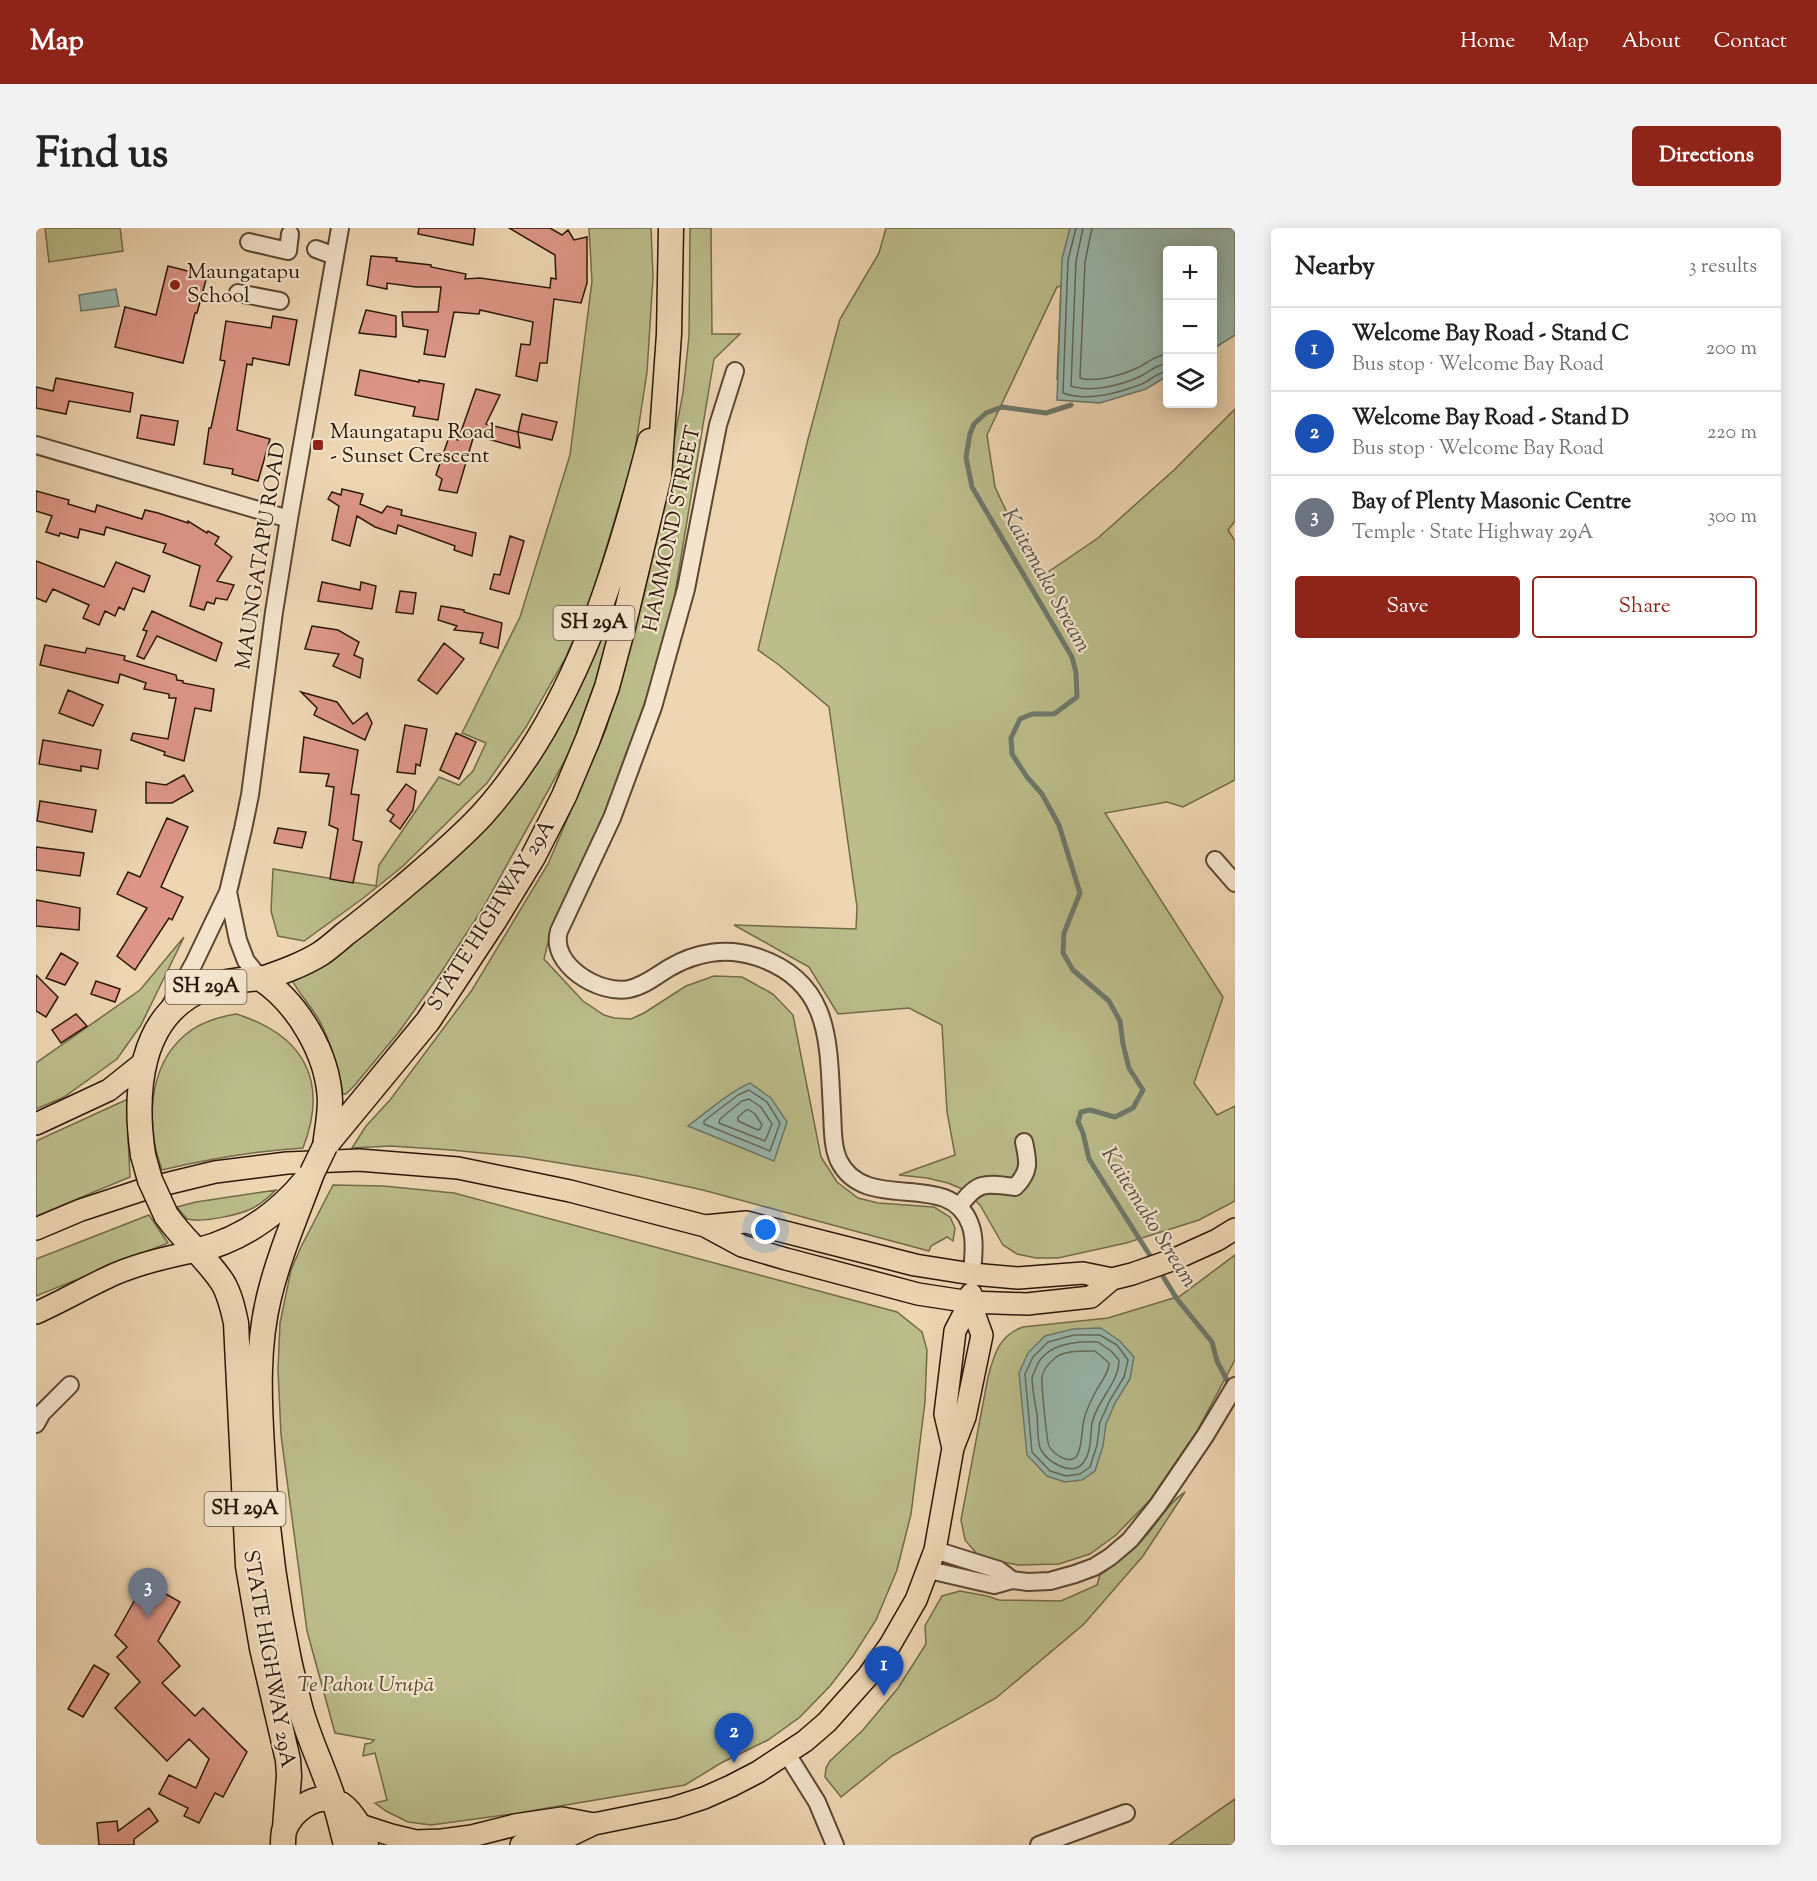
<!DOCTYPE html>
<meta charset="utf-8">
<style>
:root{--surface:#fff;--page:#f2f2f2;--text:#222;--muted:#767676;--line:#e0e0e0;--accent:#8f2418}
body{margin:0;font-family:"Sorts Mill Goudy",serif;background:var(--page);color:var(--text)}
.controls{position:absolute;right:18px;top:18px;display:grid;overflow:hidden;border-radius:6px;box-shadow:0 3px 15px #0003}
.controls button{width:54px;height:54px;display:grid;place-items:center;padding:0;border:0;border-bottom:2px solid var(--line);background:var(--surface);color:var(--text);font:30px sans-serif}
.you{position:absolute;left:730px;top:1002px;width:21px;height:21px;margin:-15px;border:4px solid #fff;border-radius:50%;background:#1a73e8;box-shadow:0 0 0 9px #1a73e833}
.badge{display:grid;place-items:center;width:39px;height:39px;border-radius:50%;background:var(--accent);color:#fff;font-size:20px;font-weight:700}
.pin{position:absolute;translate:-50% -50px;filter:drop-shadow(0 2px 3px #0008)}
.pin::after{content:'';position:absolute;top:32px;width:21px;height:18px;background:inherit;clip-path:polygon(0 0,100% 0,50% 100%)}
.list{margin:0;padding:0;list-style:none}
h2{display:flex;justify-content:space-between;align-items:center;height:78px;margin:0;padding:0 24px;font-size:26px}
h2 small{font-size:20px;font-weight:400;color:var(--muted)}
.list li{display:grid;grid-template-columns:39px 1fr auto;gap:18px;align-items:center;box-sizing:border-box;height:84px;padding:0 24px;border-top:2px solid var(--line)}
.list b{display:block;font-size:22px;white-space:nowrap}
.list p{margin:0;font-size:20px;white-space:nowrap;color:var(--muted)}
.list em{font-size:20px;font-style:normal;color:var(--muted)}
.actions{display:flex;gap:12px;padding:18px 24px}
.actions a{flex:1;padding:14px 0;border:2px solid var(--accent);border-radius:6px;text-align:center;font-size:21px;color:var(--accent)}
.actions .main{background:var(--accent);color:#fff}
.icon{flex:none;width:33px;height:33px;fill:none;stroke:currentColor;stroke-width:2;stroke-linecap:round;stroke-linejoin:round}
.map{position:relative;flex:none;width:1199px;height:1617px;overflow:hidden;border-radius:6px}
header{display:flex;align-items:center;gap:36px;box-sizing:border-box;height:84px;padding:0 30px;background:var(--accent);color:#fff}
header strong{font-size:28px}
nav{display:flex;gap:33px;margin-inline-start:auto;font-size:21px}
.intro{display:flex;align-items:center;justify-content:space-between;box-sizing:border-box;height:144px;padding:0 36px}
h1{margin:0;font-size:42px}
.button{padding:15px 27px;border-radius:6px;background:var(--accent);color:#fff;font-size:21px;font-weight:700}
main{display:flex;gap:36px;padding:0 36px}
aside{flex:1;background:var(--surface);border-radius:6px;box-shadow:0 3px 15px #0003}
.map>svg:first-child{display:block}
</style>
<header>
<strong>Map</strong>
<nav><a>Home</a><a>Map</a><a>About</a><a>Contact</a></nav>
</header>
<div class="intro"><h1>Find us</h1><a class="button">Directions</a></div>
<main>
<div class="map">
<svg width="1199" height="1617" viewBox="0 0 1199 1617">
<rect width="100%" height="100%" fill="#eed6b3"/>
<filter id="stains"><feTurbulence type="fractalNoise" baseFrequency=".00333" numOctaves="4"/><feColorMatrix values="0 0 0 0 .2 0 0 0 0 .09 0 0 0 0 .02 0 0 0 .5 -.17"/></filter>
<radialGradient id="worn" r=".72"><stop offset=".6" stop-color="#630" stop-opacity="0"/><stop offset="1" stop-color="#630" stop-opacity=".3"/></radialGradient>
<path fill="#bbbd8b" stroke="#736a48" stroke-width="1.5" d="M9,0h75l3,23 -74,11z
M553,0h62l2,49 -6,95 -13,84 -42,139 -26,62 -40,70 -39,56 -85,84 -40,32 -58,42 -26,-5 -7,-25 2,-42 103,17 3,-21 60,-88 20,8 14,-14 13,-28 -24,-10 58,-116 50,-162 22,-174z
M654,0h21l1,106h28l-26,25 -44,264 -60,188 -60,123 -6,25 39,42 21,14 10,3 17,1 13,-6 42,-27 28,-10 28,1 31,17 20,21 28,142 16,25 21,16 20,5 56,4 16,10 5,11 -2,13 -6,-4 -16,9 -2,5 -226,-61 -65,-14 -115,-19 -72,-7 -60,-4 -39,2 14,-22 24,-26 82,-110 76,-126 58,-135 38,-134 39,-202 6,-57z
M850,0h260l-89,152 4,-94 -4,1 -70,148 8,52 20,43 19,33 11,11 53,-36 76,-68 61,-61v112l-7,9 7,11v239l-52,27 -16,-5 -62,11 118,184 -29,86 23,32 18,-9v95l-36,19 -73,23 -68,15h-22l-19,-4 -14,-9 -23,-40 -18,-16 -14,-6 -21,-5 -28,-3 56,-20 -8,-43 -5,-87 -33,-17 -71,6 -29,-47 -75,-42 122,4 1,-22 -28,-200 -50,-42 -21,-15 49,-207 33,-124 39,-66z
M593,317l3,21 -47,158 -102,184 -43,66 -41,58 -45,54 -8,8h-3c-5,-25 -11,-50 -23,-72 -8,-15 -21,-28 -28,-42l37,-20 21,-15 114,-99 30,-35z
M148,709l-43,88 -24,34 -53,38 -28,12v-46l104,-73z
M200,786c68,21 93,67 67,134 -48,3 -94,11 -141,22 -16,-43 -15,-103 23,-135 15,-13 32,-18 51,-21z
M92,871v39l2,39 -94,39v-75z
M297,957l50,1 71,7 443,119 25,20 5,18 -2,52 -14,112 -14,56 -21,50 -23,36 -23,30 -30,31 -32,23 -47,23 -36,22 -173,29 -81,11 -23,-3 -22,-11 -11,-8 12,-3 -12,-47 -12,3 2,-12 6,-1 3,-3 -39,-7 -28,-102 -26,-196 -3,-65 2,-47 11,-53 10,-23z
M240,962c-7,7 -14,13 -23,18 -14,7 -50,15 -66,11l-10,-12 19,-5z
M113,987l19,28 -132,53v-37z
M1199,1027v105l-38,71 -47,69 -34,35 -26,19 -31,10 -41,1 -31,-6 -10,-5 -12,-14 -4,-20 27,-143c6,-22 11,-42 35,-50l85,-9 72,-22z
M1149,1264l-42,64 -59,68 -88,74 -104,58 -51,41 -16,-20 1,-9 4,-7 33,-31 35,-42 28,-44 -1,-18 17,-30 18,-5 27,5 12,4 62,1 36,-16 3,-10c16,-11 31,-22 44,-37 14,-15 24,-35 41,-46z
M1199,1571v46h-66z"/>
<path fill="#99b9af" stroke="#6d786b" stroke-width="1.5" d="M1034,0h165v107l-22,14 -1,-99h-44l-1,126 -21,13 -46,14 -43,-3 5,-141z
M80,61l3,17 -38,5 -2,-16z
M714,855l21,15 16,24 -13,39 -86,-35c20,-15 40,-33 62,-43z
M1065,1100l19,13 14,16 -4,22 -15,24 -9,21 -3,22 -8,25 -13,9 -17,2 -18,-6 -20,-21 -8,-82 9,-20 17,-17 28,-7z"/>
<g fill="none" stroke-linecap="round" stroke-linejoin="round">
<path stroke="#62685a" stroke-width="1.5" d="M1040,0l-8,32 -5,133c25,9 55,0 79,-9 9,-4 16,-12 26,-13
M1047,0l-7,33 -5,125c20,7 51,-1 70,-10 9,-5 16,-12 27,-12
M1056,0l-7,34 -5,116c15,5 42,-3 57,-10 11,-5 18,-13 31,-14
M713,862l18,12 13,21 -10,28 -66,-27v-3l34,-26z
M713,871l12,8 11,17 -7,17 -46,-18 1,-4 22,-18z
M710,882h3l6,4 7,11 -2,4 -2,1 -20,-9v-4z
M1038,1107h26l17,10 11,15 -4,17 -14,23 -10,22 -3,23 -7,22 -10,7 -14,2 -16,-5 -18,-19 -7,-78 8,-17 15,-15z
M1062,1114l13,9 8,9c0,23 -22,40 -27,63 -2,12 0,29 -9,40 -11,14 -35,-1 -42,-13 -4,-6 -3,-27 -4,-36 -2,-11 -5,-25 -5,-36 1,-5 4,-9 5,-13 11,-22 39,-24 61,-23z
M1059,1123l14,12c0,10 -8,19 -13,28 -4,8 -9,17 -11,25 -4,11 -2,33 -9,41 -8,8 -23,-4 -27,-11 -2,-3 -8,-64 -7,-69 1,-7 7,-14 13,-19 9,-8 28,-7 40,-7z"/>
<path stroke="#6d786b" stroke-width="5" d="M1035,177l-25,8 -44,-6 -16,6 -12,11 -4,10 -4,23 6,30 100,170 4,16 1,24 -23,17h-22l-12,5 -9,19 1,16 15,23 15,17 17,31 21,68 -16,40 -1,20 10,17 36,31 11,20 3,23 6,24 14,22 -10,18 -18,9 -25,-7 -9,2 -3,10 5,11 6,26 65,103
M1123,1042l18,29 35,43 5,19 13,25"/>
</g>
<path fill="#dd9687" stroke="#2b1706" stroke-width="1.5" d="M383,0h56l-2,17 -55,-11z
M473,0h41l12,7 6,-5 6,10 13,-3v46l-6,20 -27,-4 -7,64h-7l-3,18 -21,-5 5,-32 9,1 3,-23 -53,-12 -1,4 -25,-2 -9,45 -21,-3 4,-24 -25,-4 -1,-14h36l3,-25h-25l-29,-4v6l-20,-4 4,-29 26,2 -1,3 35,4v2l35,7 -1,5 15,-1 70,10 1,-10 5,1 -1,-24z
M132,38l39,10 -10,37h-2l-12,50 -68,-16 10,-40 31,8z
M330,82l30,6v21l-37,-4z
M237,88l24,4 -8,45 -36,-7 -1,7 -5,-1 -10,66 33,9 -12,42 -26,-7 1,-5 -29,-5 5,-36h2l14,-67 -5,-1 6,-39 45,7z
M324,142l59,12v-2l25,4 -6,36 -25,-4 2,-9 -60,-12z
M20,150l77,15 -3,19 -61,-11 -3,13 -30,-6v-21l17,4z
M440,161l24,6 -14,29 32,8 2,16 -46,-13 -17,58 -18,-3 3,-11 -6,-4 13,-38 9,3z
M486,186l35,8 -5,18 -34,-8z
M105,187l37,6 -4,24 -37,-7z
M306,261l21,5 -3,10 22,9 5,-7 15,4 -1,5 75,18 -4,23 -18,-6 1,-4 -57,-21 -2,9 -21,-7 -18,-11 -7,30 -18,-6 7,-34 -11,-7 4,-7 9,3z
M0,263l33,9 -1,4 27,8 2,-7 45,14 3,-9 13,3 30,10v-2l19,12 1,-2 11,6 -4,7 17,13 -15,24 17,4 -7,15 -11,-2 -2,6 -7,-2 -3,8 -14,-4 10,-40 -37,-14 3,-8 -60,-17 -2,8 -24,-6 -2,9 -18,-5 -1,3 -13,-4 6,-16 -16,-5z
M474,308l14,5 -15,53 -19,-5 4,-15 6,1z
M0,333l68,26 12,-25 34,14 -6,16 -11,-4 -9,22 -5,-3 -4,9 -10,-5 -6,14 -16,-7 6,-13 -36,-16 -7,13 -10,-4z
M286,354l38,8 1,-8 15,4 -4,23 -54,-8z
M364,363l16,2 -3,21 -17,-2z
M405,378l23,4v2l38,11 -4,25 -18,-5 3,-10 -29,-3 3,-4 -19,-6z
M116,383l70,32 -6,18 -59,-25 -13,23 -7,-3 10,-25 -4,-1z
M276,398l26,4 21,12 -5,13 9,4 -3,19 -27,-12 6,-12 -34,-5z
M408,415l20,16 -27,35 -19,-14z
M9,417l40,8 2,-5 38,8 -1,4 52,15 1,5 6,1v2l31,6 -3,22 -16,-3 -11,53 -20,-6 1,-3 -34,-12 2,-7 35,6 8,-41h-7v-4l-25,-5 2,-6 -26,-9 -2,9 -78,-18z
M32,462l35,15 -10,21 -34,-13z
M265,464l36,10 16,22 14,-11 5,10 -7,17 -51,-25 3,-7z
M369,497l22,4 -7,37 -4,-2 -1,10 -18,-2z
M420,505l20,9 -17,37 -19,-9z
M268,509l54,13 -7,44 8,1 -6,45 9,2 -9,41 -23,-4 8,-50 -9,-4 5,-38 -8,-1 3,-12 -29,-2z
M7,512l58,10 -3,19 -17,-3v5l-42,-7z
M148,547l9,16 -21,12h-26v-21l20,3z
M370,556l10,7 -3,19 -13,19 -10,-8 4,-6 -7,-5z
M4,573l56,9 -4,22 -55,-11z
M131,590l21,9 -27,60 22,10 -11,23 -3,-2 -34,52 -18,-14 30,-48 -30,-14 11,-22 12,5z
M242,600l28,4 -4,16 -28,-5z
M0,619l48,6 -4,23 -44,-6z
M0,672l44,8 -1,22 -43,-4z
M25,725l17,10 -13,22 -19,-7z
M0,747l22,22 -12,20 -10,-6z
M60,753l24,8 -5,13 -24,-8z
M40,786l11,12 -26,17 -9,-13z
M109,1354l35,20 -22,39 22,25 -18,17 33,33 8,-8 44,44 -24,45 -8,-4 -16,30 -15,-7 4,-8 -29,-14 10,-19 27,13 13,-29 -20,-20 -22,22 -52,-53 25,-26 -23,-25 10,-10 -12,-12z
M58,1437l15,9 -26,43 -15,-8z
M113,1580l9,13 -24,18v6h-35l-2,-22 20,-2 1,10z"/>
<g fill="none" stroke-linecap="round" stroke-linejoin="round">
<defs>
<path id="minor" d="M213,14l39,9 2,-17
M280,21l19,7
M202,65l42,8
M699,143l-17,54 -32,164 -33,118 -41,111 -53,113c-10,34 41,64 70,58 15,-3 27,-13 40,-21 27,-16 58,-21 88,-11 76,25 71,88 75,154 1,16 0,35 7,50 27,54 110,7 131,63 6,15 3,34 2,50
M0,217l253,74
M1179,632l20,23
M192,664l10,48 8,21 14,17
M133,780l25,-45 34,-71 15,-63 7,-34 24,-183 15,-93 51,-291
M923,979c18,-26 26,-24 56,-20 16,-16 13,-26 9,-45
M0,1196l6,-11 28,-28
M899,1322l64,20 13,10
M893,1342l65,15 18,-5 16,2 22,-1 25,-7 19,-7 16,-10 20,-17 28,-35 47,-69 30,-50
M751,1526l30,48 18,43
M1003,1617l87,-32"/>
<path id="major" d="M0,896l73,-34 35,-28
M669,998l41,-4 169,43 57,9 46,4 65,-5 29,6 20,-5 43,-15 42,-19 18,-11
M0,1001l45,-19 64,-21 70,-17 72,-9 72,-3 99,8 112,23 135,35 37,20 44,13 132,35 52,8 57,2 64,-7 21,-18
M0,1085c27,-12 52,-27 79,-39 26,-11 53,-17 81,-23
M917,1220l-8,-34 10,-83 15,-29 1,-8
M321,1596l34,11 25,6 26,-1 30,-4 43,-11 47,-7 32,6
M485,1617l46,-8 27,-13 79,-16 31,-10 27,-12 27,-14 47,-31 22,-19 41,-46 22,-31 26,-45 19,-50 18,-102 12,-31 17,-82 -12,-33"/>
<path id="highway" d="M226,751c20,-7 40,-14 58,-25 9,-6 17,-13 25,-20 20,-15 38,-30 57,-46 27,-23 55,-46 80,-73 92,-102 135,-244 168,-374
M289,918l103,-125 66,-100 39,-64 31,-61 24,-57 19,-52 15,-56 37,-155 10,-142 2,-106
M107,927c-9,-61 -5,-141 63,-167 17,-7 36,-8 54,-10 38,25 68,76 70,122 0,15 -3,31 -5,46
M276,945c-15,41 -33,82 -43,124 -12,49 -10,100 -7,150 4,88 16,174 38,260 9,33 24,62 34,94 5,14 8,29 12,44
M130,987c17,25 41,43 57,68 7,12 10,26 13,40l12,243 14,82 26,112 1,16 -4,52
M160,1023c44,-11 80,-35 109,-70
M247,1617c0,-5 0,-9 1,-14 6,-18 31,-39 51,-30 16,7 27,28 31,44"/>
</defs>
<use href="#minor" stroke="#5c4731" stroke-width="20"/>
<use href="#major" stroke="#2b1706" stroke-width="24"/>
<use href="#highway" stroke="#2b1706" stroke-width="27"/>
<use href="#minor" stroke="#f4e4ce" stroke-width="16"/>
<use href="#major" stroke="#eed6b3" stroke-width="21"/>
<use href="#highway" stroke="#eed6b3" stroke-width="24"/>
<defs>
<path id="highway-bridge" d="M107,927l7,25 16,35
M276,945l13,-27"/>
</defs>
<use href="#highway-bridge" stroke="#2b1706" stroke-width="27" stroke-linecap="butt"/>
<use href="#highway-bridge" stroke="#eed6b3" stroke-width="24"/>
</g>
<g fill="#8f2418" stroke="#f4e4ce" stroke-width="2">
<circle cx="139" cy="57" r="6"/>
<rect x="276" y="211" width="12" height="12" rx="3"/>
</g>
<g text-anchor="middle" dominant-baseline="central" stroke-width="4.5" stroke-linejoin="round" paint-order="stroke">
<g fill="#f4e4ce" stroke="#675442" stroke-width="1.5">
<rect x="517.5" y="378" width="81" height="34" rx="4.5"/>
<rect x="129.5" y="742" width="81" height="34" rx="4.5"/>
<rect x="168.5" y="1264" width="81" height="34" rx="4.5"/>
</g>
<g font-size="20" font-weight="bold" fill="#2b1706">
<text x="558" y="395">SH 29A</text>
<text x="170" y="759">SH 29A</text>
<text x="209" y="1281">SH 29A</text>
</g>
<g font-size="21" fill="#2b1706" stroke="#f4e4ce" text-anchor="start">
<text x="151" y="45">Maungatapu<tspan x="151" dy="24">School</tspan></text>
<text x="294" y="205">Maungatapu Road<tspan x="294" dy="24">- Sunset Crescent</tspan></text>
</g>
<g font-size="21" fill="#2b1706" stroke="#f4e4ce">
<text transform="translate(637 301) rotate(-78)">HAMMOND STREET</text>
<text transform="translate(226 328) rotate(-81)">MAUNGATAPU ROAD</text>
<text transform="translate(456 688) rotate(-58)">STATE HIGHWAY 29A</text>
<text transform="translate(232 1431) rotate(80)">STATE HIGHWAY 29A</text>
</g>
<g font-size="21" font-style="italic" fill="#56492e" stroke="#f4e4ce">
<text x="330" y="1458">Te Pahou Urupā</text>
</g>
<g font-size="22" font-style="italic" fill="#525041" stroke="#f4e4ce">
<text transform="translate(1009 353) rotate(61)">Kaitemako Stream</text>
<text transform="translate(1112 990) rotate(58)">Kaitemako Stream</text>
</g>
</g>
<rect width="100%" height="100%" filter="url(#stains)"/>
<rect width="100%" height="100%" fill="url(#worn)"/>
</svg>
<div class="controls">
<button>+</button>
<button>−</button>
<button><svg class="icon" aria-label="layers" viewBox="0 0 24 24"><path d="M12 4l9 5-9 5-9-5zM3 14l9 5 9-5"/></svg></button>
</div>
<div class="you"></div>
<div class="pin badge" style="left:848px;top:1468px;background:#1a4fb4">1</div>
<div class="pin badge" style="left:698px;top:1535px;background:#1a4fb4">2</div>
<div class="pin badge" style="left:112px;top:1390px;background:#6b7280">3</div>
</div>
<aside>
<h2>Nearby<small>3 results</small></h2>
<ul class="list">
<li><span class="badge" style="background:#1a4fb4">1</span><div><b>Welcome Bay Road - Stand C</b><p>Bus stop · Welcome Bay Road</p></div><em>200 m</em></li>
<li><span class="badge" style="background:#1a4fb4">2</span><div><b>Welcome Bay Road - Stand D</b><p>Bus stop · Welcome Bay Road</p></div><em>220 m</em></li>
<li><span class="badge" style="background:#6b7280">3</span><div><b>Bay of Plenty Masonic Centre</b><p>Temple · State Highway 29A</p></div><em>300 m</em></li>
</ul>
<div class="actions"><a class="main">Save</a><a>Share</a></div>
</aside>
</main>
